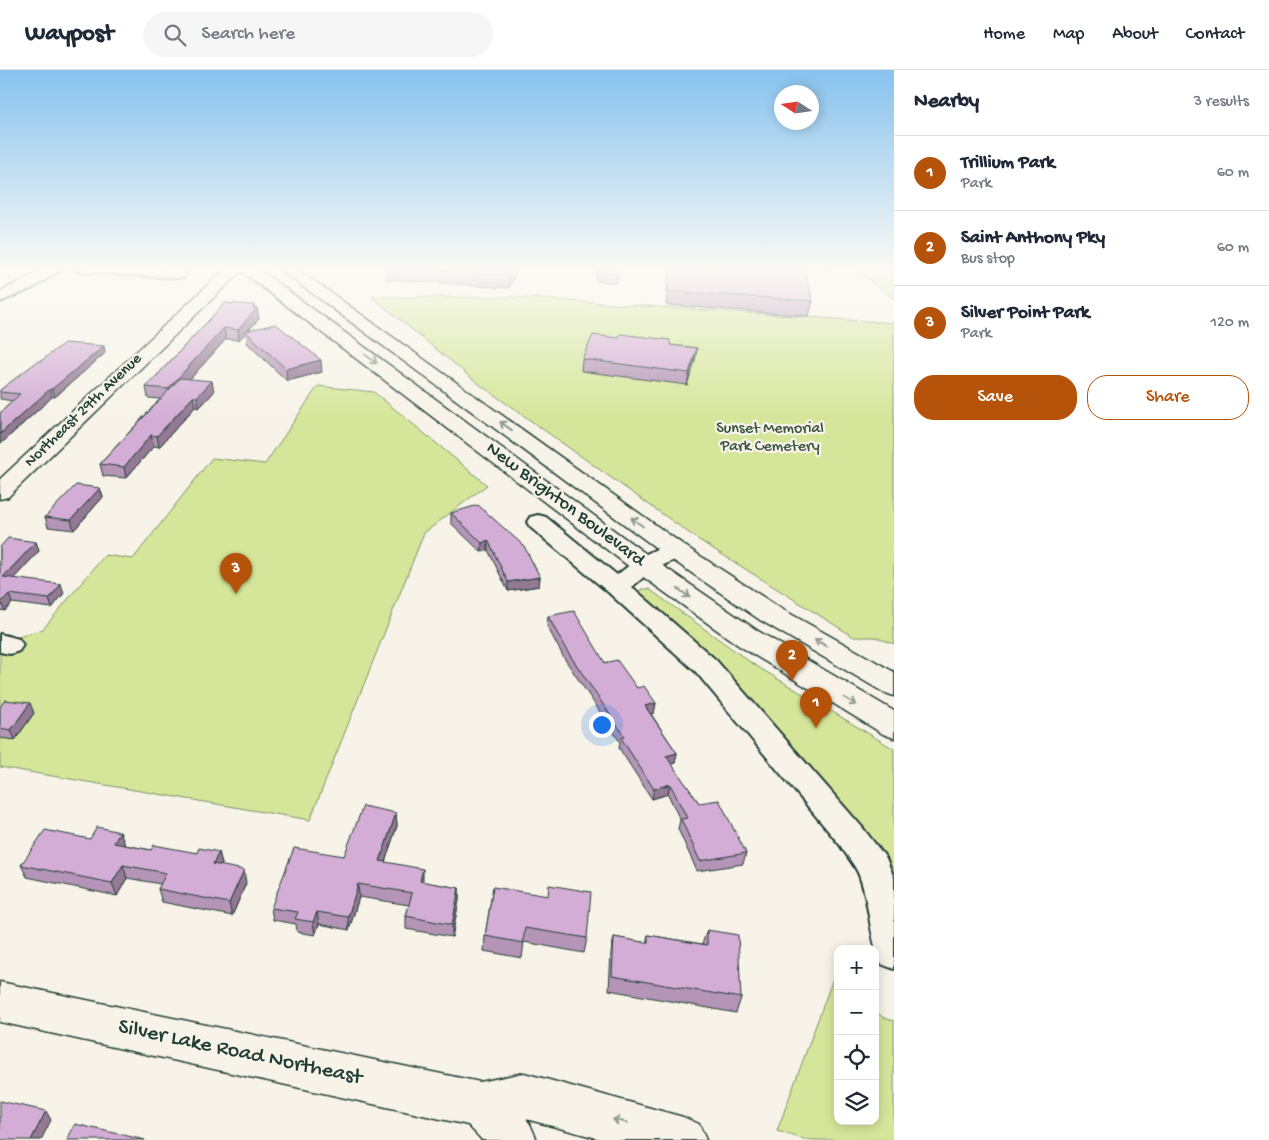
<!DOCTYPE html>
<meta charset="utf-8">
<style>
:root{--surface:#fff;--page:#f6f6f7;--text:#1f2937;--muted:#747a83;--line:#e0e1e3;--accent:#b45309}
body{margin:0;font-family:"Gochi Hand",sans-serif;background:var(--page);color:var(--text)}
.controls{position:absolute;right:15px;bottom:15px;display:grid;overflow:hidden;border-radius:10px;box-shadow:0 2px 12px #0003}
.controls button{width:45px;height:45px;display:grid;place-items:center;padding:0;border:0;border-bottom:1px solid var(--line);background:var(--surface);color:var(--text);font:25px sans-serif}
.compass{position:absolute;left:774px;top:15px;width:45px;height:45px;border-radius:50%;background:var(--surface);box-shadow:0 2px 12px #0003;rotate:282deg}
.you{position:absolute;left:601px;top:654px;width:18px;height:18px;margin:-12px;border:4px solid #fff;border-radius:50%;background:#1a73e8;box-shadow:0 0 0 8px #1a73e833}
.badge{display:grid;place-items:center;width:32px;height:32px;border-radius:50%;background:var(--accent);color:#fff;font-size:16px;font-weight:700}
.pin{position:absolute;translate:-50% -41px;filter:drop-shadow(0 1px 2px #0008)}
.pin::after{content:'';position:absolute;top:26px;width:18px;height:15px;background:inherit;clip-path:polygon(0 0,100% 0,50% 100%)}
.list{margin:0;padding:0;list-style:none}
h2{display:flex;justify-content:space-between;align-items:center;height:65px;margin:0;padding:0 20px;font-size:21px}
h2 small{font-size:16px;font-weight:400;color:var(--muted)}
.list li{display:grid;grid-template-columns:32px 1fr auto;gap:15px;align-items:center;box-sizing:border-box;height:75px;padding:0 20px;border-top:1px solid var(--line)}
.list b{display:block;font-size:19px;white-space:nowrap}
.list p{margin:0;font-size:16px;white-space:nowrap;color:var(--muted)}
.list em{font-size:16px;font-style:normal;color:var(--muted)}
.actions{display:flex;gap:10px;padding:15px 20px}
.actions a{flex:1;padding:11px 0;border:1px solid var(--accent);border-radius:20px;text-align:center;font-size:18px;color:var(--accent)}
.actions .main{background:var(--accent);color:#fff}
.icon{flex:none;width:28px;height:28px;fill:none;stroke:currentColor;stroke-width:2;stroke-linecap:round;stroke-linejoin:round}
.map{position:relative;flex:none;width:894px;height:1070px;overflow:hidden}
header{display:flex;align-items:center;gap:30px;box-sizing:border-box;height:70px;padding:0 25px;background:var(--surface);border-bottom:1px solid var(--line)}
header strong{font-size:24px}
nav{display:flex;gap:28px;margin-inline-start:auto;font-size:18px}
.search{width:350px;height:45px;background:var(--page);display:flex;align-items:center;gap:12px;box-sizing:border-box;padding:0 18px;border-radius:28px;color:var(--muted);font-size:19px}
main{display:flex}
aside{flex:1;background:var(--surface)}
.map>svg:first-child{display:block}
</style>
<header>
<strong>Waypost</strong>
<div class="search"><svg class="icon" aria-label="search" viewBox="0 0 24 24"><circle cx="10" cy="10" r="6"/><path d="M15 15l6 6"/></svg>Search here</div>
<nav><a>Home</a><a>Map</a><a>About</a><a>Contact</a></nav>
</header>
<main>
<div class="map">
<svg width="894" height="1070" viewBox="0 0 894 1070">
<rect width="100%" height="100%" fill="#f7f3e8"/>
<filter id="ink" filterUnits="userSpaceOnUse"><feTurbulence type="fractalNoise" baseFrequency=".02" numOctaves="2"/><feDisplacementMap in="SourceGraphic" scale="10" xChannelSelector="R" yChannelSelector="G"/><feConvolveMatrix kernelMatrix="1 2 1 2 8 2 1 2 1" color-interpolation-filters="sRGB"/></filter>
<g filter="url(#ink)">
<path fill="#d5e69a" stroke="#7a9267" d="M854,198h40v31z
M372,227h140l382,26v321l-19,-7h-21l-155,-97 -220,-156z
M318,316l56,6 113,93 -63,48 -114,287 -310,-53v-124l43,-14 62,-74 28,4 79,-101 53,6z
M641,519h8l104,75 141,85v135l-254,-289z
M837,898l1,153h37v-110l9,7 10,3v119h-87l-30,-9z"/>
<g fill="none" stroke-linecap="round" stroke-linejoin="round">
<defs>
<path id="street" d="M47,198h17l-33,21 -31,13v-10z
M73,198l102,1 15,-1 -6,9 -5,1 -99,-6z
M538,445l8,2 71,58c17,-14 44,-35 67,-29l4,5 -4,5 -32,14 -20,17 84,73 146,167 24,31 8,20v91l-13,-5c-12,-28 -11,-60 -22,-89 -4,-10 -13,-20 -19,-30l-144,-173 -88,-80 -78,-65 -3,-5 3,-5z
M0,564l19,5 4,6 -4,6 -9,3 -10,-2z"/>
<path id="secondary" d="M226,198h31l396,291 105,72 136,80v27l-11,-4 -145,-89 -103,-74 -394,-300 -233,226 -8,2v-20z
M278,198h18l389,278 95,62 114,64v24l-11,-4 -123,-72 -93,-64z
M0,912l480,100 44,-9 159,44 16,7 7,16h-102l-78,-21 4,5 7,16h-55l-14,-15 -468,-103z"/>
</defs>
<use href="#street" stroke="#1f3d34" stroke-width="4"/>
<use href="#secondary" stroke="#1f3d34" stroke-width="3"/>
<use href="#street" fill="#f7f3e8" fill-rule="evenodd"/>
<use href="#secondary" fill="#f7f3e8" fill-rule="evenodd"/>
</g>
<path fill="#b595b7" stroke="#1f3d34" d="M385,198h131v2l-7,18 -123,-9z
M619,198l-3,15 -20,-2 1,-10z
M669,198h124l20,33 -4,15 -143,-11z
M804,198h27l-1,2z
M225,233l32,5 2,11 -11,12 74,41 -35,9 -40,-38 -1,-10 -7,7 -13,-1 -36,40 24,13 -15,16 -4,-1 -36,40 -5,-1 -28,32 -23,-2 -3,-12 60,-65 -12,-1 -2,-11z
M670,275l27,3 -2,12 -8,25 -106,-14 1,-12z
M105,283l-50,44h-3l-48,44 -4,2v-30l13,-12 -13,-2v-9l41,-29z
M100,418l3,9 -29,33 -26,-3 -3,-10z
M451,443l89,64 -1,9 -31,5 -20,-41 -7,2 -30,-29z
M36,472l3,9 -25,27 50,15 -12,15 -40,-5 -7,8 -5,-1v-63z
M548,546l108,87 -2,10 -3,1 26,39 -2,10 -4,1 28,39 47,50 -3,11 -46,7 -19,-42 2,-9 -12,-26 -16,5 -33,-51 1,-6 -56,-84 -17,-32z
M0,637l34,6 -19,27 -15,-2z
M396,743l1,13 -12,36 38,20 36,6v12l-7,37 -46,-8v-13l3,-11 -50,-8 -10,33 -30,-6 -4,11 -18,-3 -1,-8 -23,-4 -2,-12 73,-52z
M120,762l5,13 26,5 46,3 22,-1 3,12 -1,2 25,17 -14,33 -70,-14 -4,-13 3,-5 -34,-6 -10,18 -90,-19 -6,-12 69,-26z
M493,817l94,51 -3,15 -60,-11 -2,16 -38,-7 1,-15z
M707,860l34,68 -5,15 -127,-23 2,-38 3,-15 32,6 2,-8 54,9z"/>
<path fill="#947995" stroke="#1f3d34" d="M512,198h4v2l-7,18v-13z
M254,235l1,6 2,-3 2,11 -13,13 -1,-1 1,2 -7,7 -1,-10z
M224,258l2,11 -55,61 -3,-11z
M104,276l1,7 -50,44 -3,-8z
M697,278l-2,12 -8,25 2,-12z
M321,290l1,12 -35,9 -1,-12z
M212,311l2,11 -15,16 -2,-11z
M50,319l2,8 -48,44 -4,2v-9z
M193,327l2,10 -36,40 -2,-11z
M151,365l3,11 -28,32 -2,-11z
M100,418l3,9 -29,33 -3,-10z
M488,470v10l-7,2 1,-9z
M36,472l3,9 -32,35 -4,-9z
M540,507l-1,9 -31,5v-9z
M61,514l3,9 -12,15 -3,-9z
M9,524l3,9 -7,8 -4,-9z
M30,633l4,10 -19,27 -4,-10z
M656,633l-2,10 -11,3 2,-10z
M677,683l-2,10 -11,3 2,-10z
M670,714l-2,10 -16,5 2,-10z
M396,743l1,13 -16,48 -1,-13z
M120,762l5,13 -7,11 -4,-13z
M219,782l3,12 -6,13 -3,-13z
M123,795l4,13 -10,18 -5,-13z
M423,799v12l-3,13v-13z
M244,800l2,13 -14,33 -3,-13z
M358,814l1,13 -10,33 -1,-13z
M459,818v12l-7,37v-12z
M317,842l2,12 -4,11 -2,-13z
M46,1041l5,9 -10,20h-10z"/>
<path fill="#d3add5" stroke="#1f3d34" d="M420,198h92l-3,7z
M598,198h21l-1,5 -21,-2z
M669,198h124l11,1 9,32 -145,-10z
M225,233l29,2 -2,3h5l-19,22 -14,-2 -56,61 -22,-2z
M276,254l45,36 -35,9 -41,-38z
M620,264l50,6v5l27,3 -8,25 -107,-14 11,-24 26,3z
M64,273l40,3 -52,43h-2l-50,45v-21l20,-19 -20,-2v-2l38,-29h3z
M180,308l32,3 -15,16h-4l-36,39 -6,-1 -27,32 -24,-3z
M76,415l24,3 -29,32 -26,-3z
M478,435l46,41 16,31 -32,5 -20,-42 -6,3 -31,-30z
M8,468l28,4 -33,35 58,7 -12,15 -40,-5 -8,8h-1v-55z
M574,541l31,52 12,-3 20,28 7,-2 12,17 -11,3 32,47 -11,3 33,47 20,-3 27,53 -46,8 -19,-42 6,-1 -17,-34 -16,5 -33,-51 4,-1 -60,-89 -17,-32z
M5,630l25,3 -19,27 -11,-2v-21z
M363,736l33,7 -16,48 43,8 -3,12 39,7 -7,37 -46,-9 6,-23 -54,-9 -10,33 -31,-5 -4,10 -18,-3 3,-7 -27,-4 23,-60 50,8z
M97,757l23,5 -6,11 37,7 3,-5 43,8 2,-5 20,4 -6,12 31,6 -15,33 -71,-14 8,-16 -43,-8 -11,18 -91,-18 24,-35 45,9z
M549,815l42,7 -4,46 -62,-10 -2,15 -38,-7 8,-49 55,9z
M707,860l31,5 3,63 -129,-22 2,-39 34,6v-8l59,10z
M0,1031l46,10 -15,29h-31z
M75,1054l70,16h-78z"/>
<defs><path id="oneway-shaft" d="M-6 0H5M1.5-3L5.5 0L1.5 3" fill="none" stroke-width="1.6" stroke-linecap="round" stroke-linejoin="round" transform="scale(1.25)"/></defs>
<g stroke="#8b988e">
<use href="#oneway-shaft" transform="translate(371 289) rotate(37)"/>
<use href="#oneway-shaft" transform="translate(506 356) rotate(-144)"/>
<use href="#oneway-shaft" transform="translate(637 452) rotate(-143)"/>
<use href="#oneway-shaft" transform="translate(684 523) rotate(35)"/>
<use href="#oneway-shaft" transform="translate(821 573) rotate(-150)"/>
<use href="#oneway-shaft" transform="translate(850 631) rotate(30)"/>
<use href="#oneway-shaft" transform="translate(620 1051) rotate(-166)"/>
</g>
</g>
<linearGradient id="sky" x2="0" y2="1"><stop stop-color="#87c2ee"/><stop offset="0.57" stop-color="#fbfaf5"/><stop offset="1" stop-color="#fbfaf5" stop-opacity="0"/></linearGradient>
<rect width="894" height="348" fill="url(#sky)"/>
<g text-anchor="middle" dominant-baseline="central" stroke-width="4.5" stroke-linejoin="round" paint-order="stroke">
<g font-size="16" fill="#1f3d34" stroke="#f7f3e8">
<text transform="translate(84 341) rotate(-44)">Northeast 29th Avenue</text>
</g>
<g font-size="16" fill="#3a5643" stroke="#f7f3e8">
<text x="770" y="359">Sunset Memorial<tspan x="770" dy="18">Park Cemetery</tspan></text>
</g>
<g font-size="19" fill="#1f3d34" stroke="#f7f3e8">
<text transform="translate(565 435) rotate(37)">New Brighton Boulevard</text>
</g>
<g font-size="22" fill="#1f3d34" stroke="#f7f3e8">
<text transform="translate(240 983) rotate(12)">Silver Lake Road Northeast</text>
</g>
</g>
</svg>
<div class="controls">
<button>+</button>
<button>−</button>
<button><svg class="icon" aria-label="locate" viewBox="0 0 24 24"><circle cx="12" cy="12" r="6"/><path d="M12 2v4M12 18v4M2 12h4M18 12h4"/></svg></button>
<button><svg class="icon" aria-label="layers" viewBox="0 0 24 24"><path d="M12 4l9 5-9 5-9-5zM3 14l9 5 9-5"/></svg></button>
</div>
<svg class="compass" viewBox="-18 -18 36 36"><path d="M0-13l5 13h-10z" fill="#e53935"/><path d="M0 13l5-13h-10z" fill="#747a83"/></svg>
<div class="you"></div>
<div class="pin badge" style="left:816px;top:658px">1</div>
<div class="pin badge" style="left:792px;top:611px">2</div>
<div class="pin badge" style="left:236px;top:524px">3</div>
</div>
<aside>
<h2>Nearby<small>3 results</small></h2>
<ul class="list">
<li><span class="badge">1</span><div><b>Trillium Park</b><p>Park</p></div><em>60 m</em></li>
<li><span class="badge">2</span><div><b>Saint Anthony Pky</b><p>Bus stop</p></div><em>60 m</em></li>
<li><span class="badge">3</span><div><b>Silver Point Park</b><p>Park</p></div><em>120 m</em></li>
</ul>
<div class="actions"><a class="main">Save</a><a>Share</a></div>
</aside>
</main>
